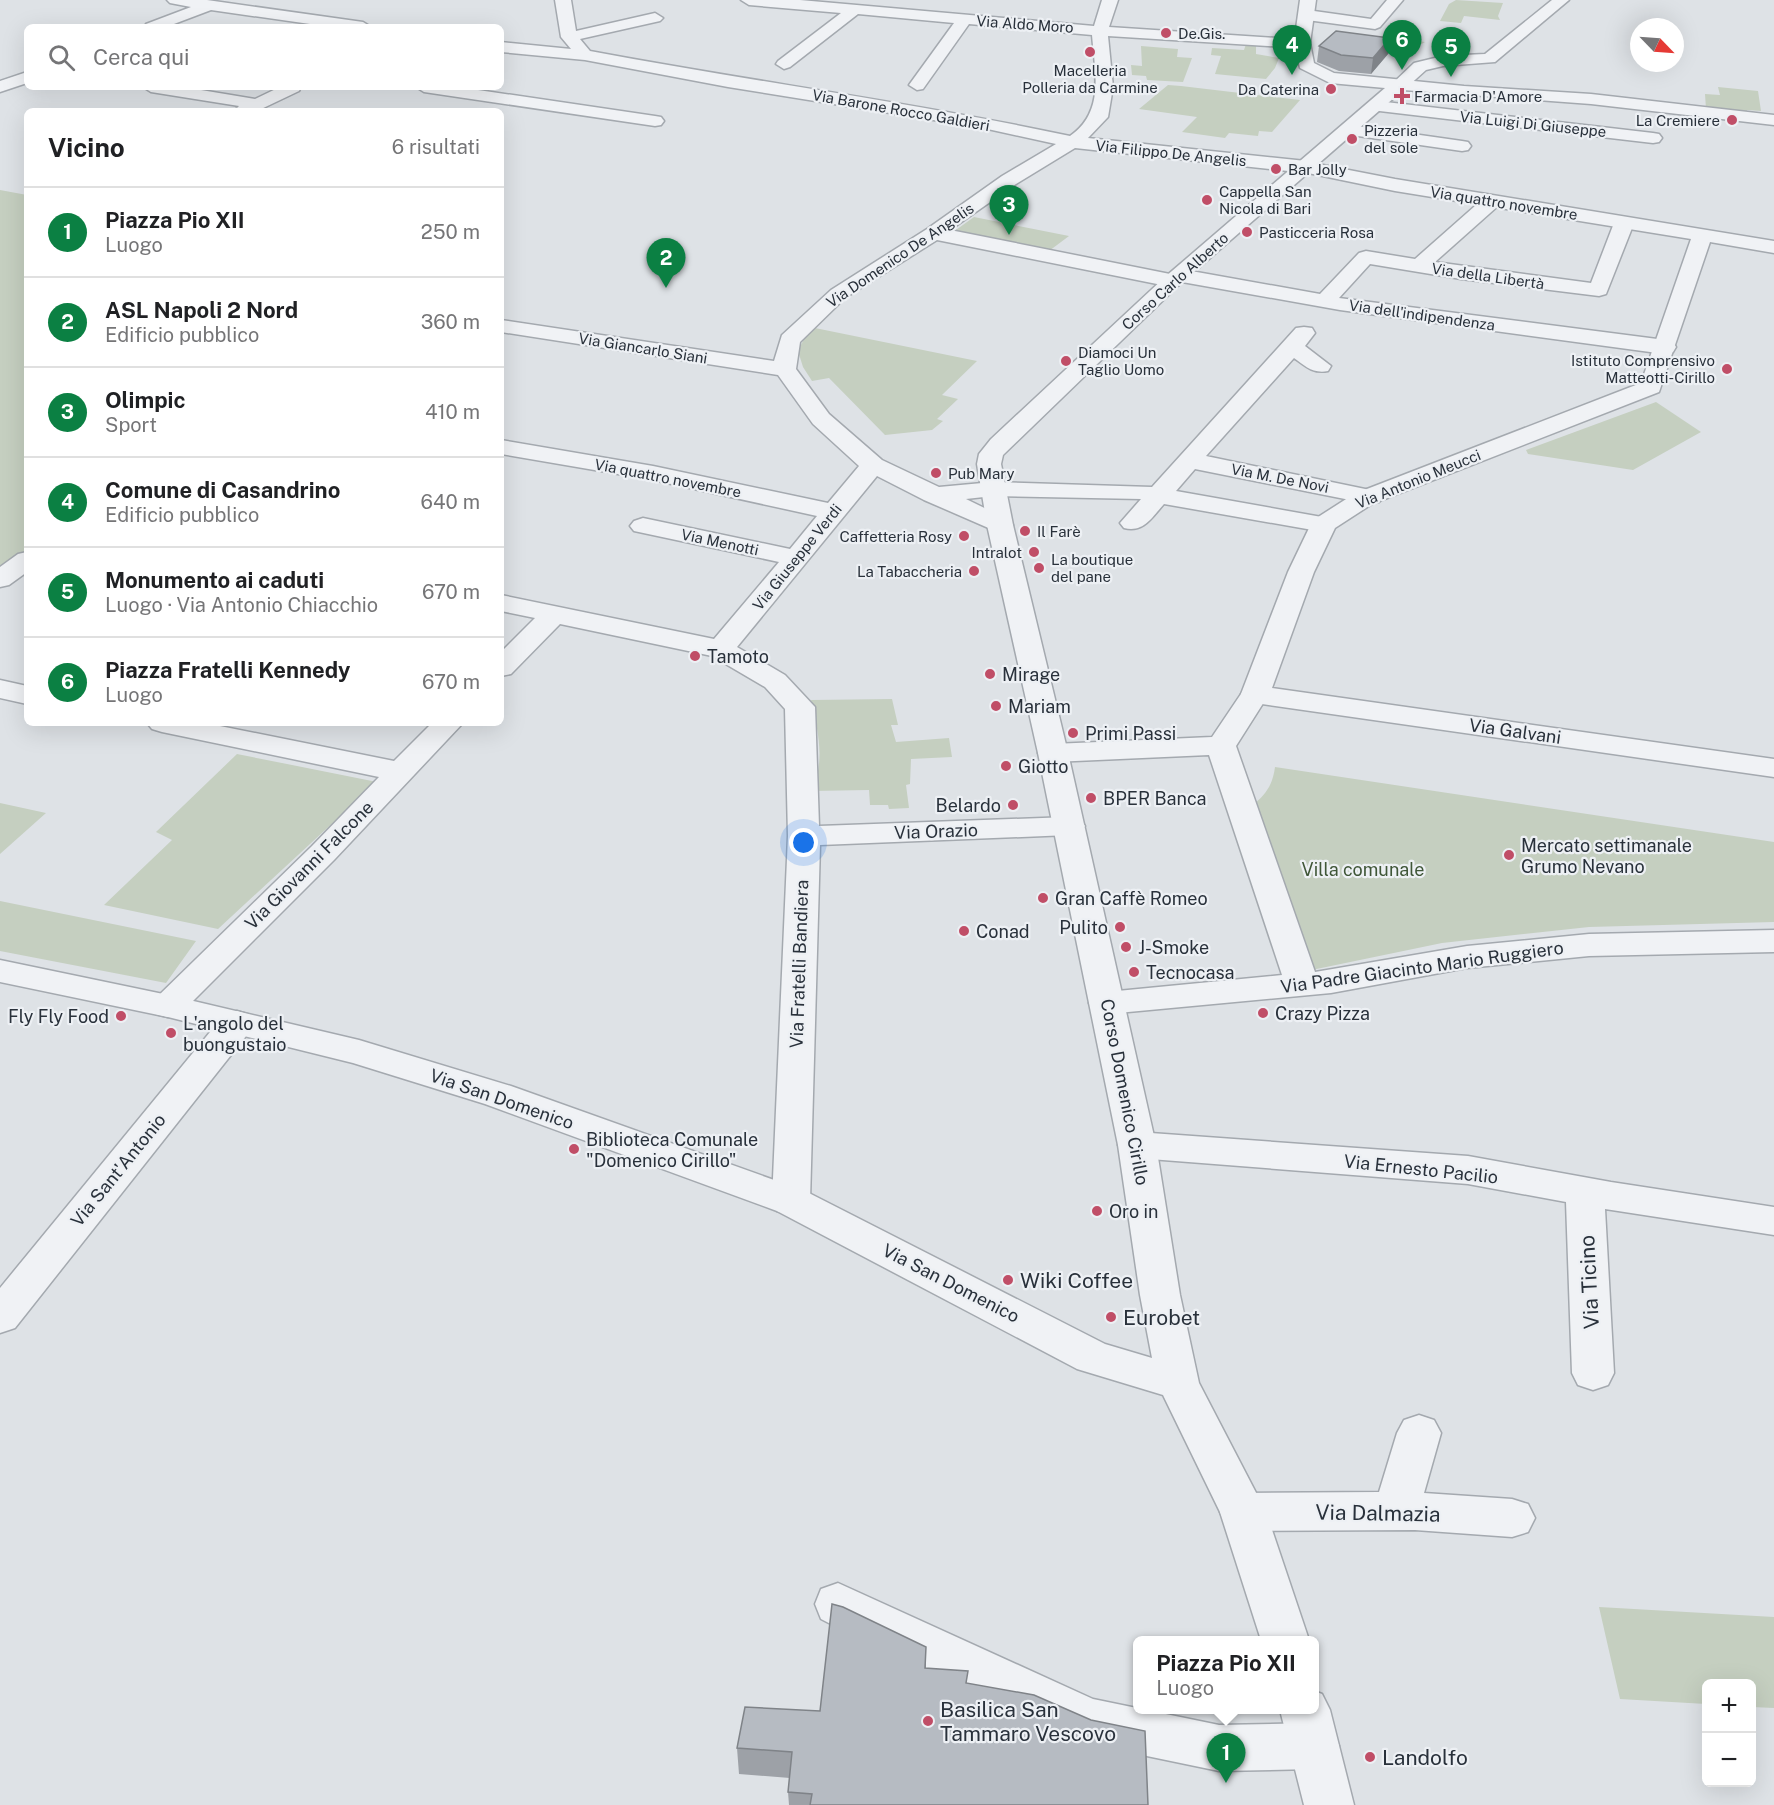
<!DOCTYPE html>
<html lang="it">
<meta charset="utf-8">
<style>
:root{--surface:#fff;--page:#f2f2f2;--text:#202124;--muted:#757577;--line:#e0e0e0;--accent:#0b8043}
body{margin:0;font-family:"Public Sans",sans-serif;background:var(--page);color:var(--text)}
.controls{position:absolute;right:18px;bottom:18px;display:grid;overflow:hidden;border-radius:9px;box-shadow:0 6px 24px #0002}
.controls button{width:54px;height:54px;display:grid;place-items:center;padding:0;border:0;border-bottom:2px solid var(--line);background:var(--surface);color:var(--text);font:30px sans-serif}
.compass{position:absolute;left:1630px;top:18px;width:54px;height:54px;border-radius:50%;background:var(--surface);box-shadow:0 6px 24px #0002;rotate:115deg}
.you{position:absolute;left:804px;top:843px;width:21px;height:21px;margin:-15px;border:4px solid #fff;border-radius:50%;background:#1a73e8;box-shadow:0 0 0 9px #1a73e833}
.badge{display:grid;place-items:center;width:39px;height:39px;border-radius:50%;background:var(--accent);color:#fff;font-size:20px;font-weight:700}
.pin{position:absolute;translate:-50% -50px;filter:drop-shadow(0 2px 3px #0008)}
.pin::after{content:'';position:absolute;top:32px;width:21px;height:18px;background:inherit;clip-path:polygon(0 0,100% 0,50% 100%)}
.popup{position:absolute;left:1133px;top:1636px;width:186px;height:78px;box-sizing:border-box;display:grid;place-content:center;border-radius:9px;background:var(--surface);filter:drop-shadow(0 2px 4px #0005);font-size:20px;white-space:nowrap;color:var(--muted)}
.popup b{font-size:22px;color:var(--text)}
.popup::after{content:'';position:absolute;left:50%;top:100%;margin-left:-12px;border:12px solid transparent;border-top-color:var(--surface)}
.list{margin:0;padding:0;list-style:none}
h2{display:flex;justify-content:space-between;align-items:center;height:78px;margin:0;padding:0 24px;font-size:26px}
h2 small{font-size:20px;font-weight:400;color:var(--muted)}
.list li{display:grid;grid-template-columns:39px 1fr auto;gap:18px;align-items:center;box-sizing:border-box;height:90px;padding:0 24px;border-top:2px solid var(--line)}
.list b{display:block;font-size:22px;white-space:nowrap}
.list p{margin:0;font-size:20px;white-space:nowrap;color:var(--muted)}
.list em{font-size:20px;font-style:normal;color:var(--muted)}
.icon{flex:none;width:33px;height:33px;fill:none;stroke:currentColor;stroke-width:2;stroke-linecap:round;stroke-linejoin:round}
.map{position:relative;flex:none;width:1774px;height:1805px;overflow:hidden}
.search{position:absolute;background:var(--surface);box-shadow:0 6px 24px #0002;left:24px;top:24px;width:480px;height:66px;display:flex;align-items:center;gap:15px;box-sizing:border-box;padding:0 21px;border-radius:9px;color:var(--muted);font-size:22px}
.panel{position:absolute;background:var(--surface);box-shadow:0 6px 24px #0002;left:24px;top:108px;width:480px;height:618px;border-radius:9px}
.map>svg:first-child{display:block}
</style>
<div class="map">
<svg width="1774" height="1805" viewBox="0 0 1774 1805">
<rect width="100%" height="100%" fill="#dee2e6"/>
<path fill="#c5cfc0" d="M1456,0l47,3 -5,13 2,4 -36,-4 -3,7 -21,-2 9,-17z
M1388,36l37,6 -19,11 -27,-4 -3,-3z
M1246,44l10,1v9l23,4 -4,10 -9,11 -51,-5 6,-18 -10,-1 1,-7 32,2z
M1141,46l37,3 -1,8 15,1 -9,24 -36,-2 -1,-4 -14,-1 -1,-10 11,1z
M1168,85l13,1 119,14 -28,32 -13,-1 -1,5 -29,-3 -4,5 -43,-6 15,-15 -58,-8z
M1718,87l40,4 3,20 -14,-1v4l-41,-5 -1,-15 15,1z
M0,190l27,5v365l-27,20z
M974,217l95,19 -24,18 -96,-19z
M810,327l167,34 -35,34 16,4 -21,20 6,2 -11,9 -47,5 -56,-57 -17,3 -9,-14 -5,-16z
M1656,402l45,30 -68,38 -105,-16 -2,-4z
M892,699l6,26h-7l5,17 53,-4 3,19 -41,2 -1,25 -4,1 3,23 -20,1 -1,-4h-18l-1,-15 -58,1c15,-29 7,-60 0,-91z
M237,754l140,28 -159,147 -114,-24 68,-65 -16,-8z
M1275,767l499,75v80l-185,5 -147,16 -140,29 -47,-169c12,-10 18,-20 20,-36z
M0,803l46,10 -46,41z
M0,901l196,40 -30,42 -166,-32z
M1599,1607l175,10v91l-22,-1v-23h-46v20l-86,-5z"/>
<g fill="none" stroke-linecap="round" stroke-linejoin="round">
<defs>
<path id="minor" d="M167,0h40l156,22 8,5h-40l-120,-17 -45,17h-22l2,-3 45,-17 -21,-4z
M555,0h16l5,31 79,-18 8,5 -3,3 -80,18 10,12c159,30 321,51 480,85 35,-24 25,-64 22,-101l-123,-11 -46,65 -6,1 -8,-5 45,-62 -96,-9 -68,53 -6,2 -8,-5 2,-3 63,-48 -92,-8 -8,-5h59l294,26 8,-26h16l-9,27 199,13 2,3 -8,5 -194,-12 5,51 -5,30 -20,21 218,23 6,2 3,4 -3,4 -6,2 -231,-25 -59,36 -66,46 220,44 3,-3 7,-2 140,25 39,-41 7,-2 49,8 69,-61h14l3,4 -3,4 -63,56 156,21 23,-60 3,-4h14l3,4 -28,71 -7,2 -138,-17 -91,-15 -31,34 326,42 8,2 3,5 -3,5 -8,2 -325,-44 -158,-28 -3,3 -7,2 -235,-47 -92,58 -45,44 -4,27 33,45 53,46 57,27 54,-5 159,5 144,-159 8,-1 8,1 3,5 -10,13 26,20 -3,5c-15,3 -23,-5 -34,-13l-88,98 164,34 9,2 3,5 -3,5 -9,2 -175,-35 -19,22 157,28 4,5 -4,5 -9,3 -160,-28c-12,13 -20,29 -40,24l-4,-5 21,-24 -148,-3 -27,3 43,21 4,5 -4,5 -9,3 -76,-33 -47,-24 -140,171 48,28 30,32 4,119 250,-9 11,2 5,7 -5,7 -11,2 -249,10 -10,356 -5,10 -14,4 -14,-4 -5,-10 16,-365 -3,-127 -20,-22 -53,-31 -152,-32 -49,50 -10,2v-24l34,-34 -34,-7v-16l213,44 65,-77 -145,-31 -4,-5 4,-5 9,-3 147,31 27,-33 -164,-36 -152,-26v-14l152,26 175,37 31,-37 -46,-42 -35,-49 -277,-43v-12l273,41 8,-26 49,-45 96,-61 75,-53 54,-32 -73,-16 -255,-41 -143,-27 -84,-8v-10l70,7 -10,-12z
M1387,0h16l-23,27 -5,2 -68,-9 -8,-5 8,-5 64,9z
M1552,0h17l-74,62 -52,4 -17,4 -20,18h-12l-2,-4 22,-21 29,-7 42,-2z
M27,72v11l-27,9v-11z
M143,87h40l72,12 25,-12h21l-2,4 -42,20h-23l5,-5 -88,-14z
M416,87h42l197,29 6,1 3,4 -3,4 -6,1 -231,-34z
M1377,101l276,32 6,1 3,4 -3,4 -6,1 -282,-33 -3,-4 3,-4z
M1350,125l112,16 6,1 3,4 -3,4 -6,1 -118,-17 -3,-4 3,-4z
M27,552v20l-18,13 -9,2v-20l18,-13z
M0,680l27,6v18l-27,-6z
M1255,685l10,3 4,6 -33,52 79,226 152,-26 122,-12 185,-4v22l-185,4 -122,12 -136,25 -224,21 -12,-3 -6,-8 6,-8 12,-3 175,-17 -73,-220 -156,7 -11,-3 -4,-6 4,-6 11,-3 159,-7 33,-49z
M147,723h58l189,38 38,-38h31l-129,137 -154,154 -12,3 -12,-3 -6,-8 6,-8 156,-152 67,-69 -217,-45 -10,-3z
M237,1011l13,4 5,8 -5,8 -235,297 -15,5v-45l224,-273z
M1137,1132l331,24 143,26 163,25v28l-169,-26 9,164 -6,12 -15,5 -15,-5 -6,-12 -6,-171 -98,-18 -331,-26 -13,-4 -6,-9 6,-9z
M1419,1415l15,5 7,13 -17,60 88,6 16,5 7,14 -7,14 -16,5 -97,-7 -172,1 -16,-6 -7,-13 7,-13 16,-6 136,-1 18,-59 7,-13z
M838,1583l255,116 126,26 95,-2 18,7 7,16 -7,16 -18,7 -95,2 -130,-27 -204,-92 -64,-33 -6,-15 6,-15z"/>
<path id="tertiary" d="M1300,0h16l-6,43 4,20 20,10 130,13 127,8 183,21v10l-183,-21 -188,-14 -85,74 77,15 379,62v12l-64,-11 -51,150 -287,112 -37,24 -21,44 -42,116 502,71v18l-519,-74 -10,-3 -4,-6 47,-122 23,-48 4,-5 39,-25 287,-111 50,-144 -296,-48 -87,-18 -129,112 -176,170 -2,9 12,61 55,228 88,392 24,150 19,88 67,129 43,128h-48l-41,-128 -57,-117 -86,-26 -300,-158 -292,-107 -132,-41 -185,-46 -168,-35v-22l168,35 191,45 152,46 294,105 300,153 47,14 -12,-63 -22,-150 -80,-392 -51,-228 -10,-61 2,-10 12,-15 174,-162 220,-189 -55,-5 -30,-15 -6,-25z
M1314,1691l8,3 8,16 24,95h-50l-24,-95h34z"/>
</defs>
<use href="#minor" stroke="#a4a9af" stroke-width="3"/>
<use href="#tertiary" stroke="#a4a9af" stroke-width="3"/>
<use href="#minor" fill="#f0f2f5" fill-rule="evenodd"/>
<use href="#tertiary" fill="#f0f2f5" fill-rule="evenodd"/>
</g>
<path fill="#9da1a7" d="M1390,38l-2,16 -17,20 -32,-3 -22,-9 2,-16z
M926,1647v21l41,15 181,122h-359l-1,-13 2,-14 -51,-4 -2,-26 83,-37z"/>
<path fill="#7f8388" d="M1390,38l-2,16 -17,20 2,-16z"/>
<path fill="#b6bbc2" stroke="#7f8388" stroke-width="1.5" d="M1336,31l54,7 -17,20 -32,-3 -22,-9z
M832,1604l11,3 83,40 -1,21 43,3 -2,12 68,12 57,25 54,11 3,74h-338l2,-11 -24,-2 4,-40 -55,-4 8,-41 75,4z"/>
<g fill="#c04e67" stroke="#edf0f4" stroke-width="2">
<circle cx="1166" cy="33" r="6"/>
<circle cx="1090" cy="52" r="6"/>
<circle cx="1331" cy="89" r="6"/>
<path d="M1399 87h6v6h6v6h-6v6h-6v-6h-6v-6h6z"/>
<circle cx="1732" cy="120" r="6"/>
<circle cx="1352" cy="139" r="6"/>
<circle cx="1276" cy="169" r="6"/>
<circle cx="1207" cy="200" r="6"/>
<circle cx="1247" cy="232" r="6"/>
<circle cx="1066" cy="361" r="6"/>
<circle cx="1727" cy="369" r="6"/>
<circle cx="936" cy="473" r="6"/>
<circle cx="1025" cy="531" r="6"/>
<circle cx="964" cy="536" r="6"/>
<circle cx="1034" cy="552" r="6"/>
<circle cx="1039" cy="568" r="6"/>
<circle cx="974" cy="571" r="6"/>
<circle cx="695" cy="656" r="6"/>
<circle cx="990" cy="674" r="6"/>
<circle cx="996" cy="706" r="6"/>
<circle cx="1073" cy="733" r="6"/>
<circle cx="1006" cy="766" r="6"/>
<circle cx="1091" cy="798" r="6"/>
<circle cx="1013" cy="805" r="6"/>
<circle cx="1509" cy="855" r="6"/>
<circle cx="1043" cy="898" r="6"/>
<circle cx="1120" cy="927" r="6"/>
<circle cx="964" cy="931" r="6"/>
<circle cx="1126" cy="947" r="6"/>
<circle cx="1134" cy="972" r="6"/>
<circle cx="1263" cy="1013" r="6"/>
<circle cx="121" cy="1016" r="6"/>
<circle cx="171" cy="1033" r="6"/>
<circle cx="574" cy="1149" r="6"/>
<circle cx="1097" cy="1211" r="6"/>
<circle cx="1008" cy="1280" r="6"/>
<circle cx="1111" cy="1317" r="6"/>
<circle cx="928" cy="1721" r="6"/>
<circle cx="1370" cy="1757" r="6"/>
</g>
<g text-anchor="middle" dominant-baseline="central" stroke-width="4.5" stroke-linejoin="round" paint-order="stroke">
<g font-size="15" fill="#29313b" stroke="#edf0f4">
<text transform="translate(1025 24) rotate(4)">Via Aldo Moro</text>
<text transform="translate(901 110) rotate(10)">Via Barone Rocco Galdieri</text>
<text transform="translate(1533 124) rotate(6)">Via Luigi Di Giuseppe</text>
<text transform="translate(1171 153) rotate(6)">Via Filippo De Angelis</text>
<text transform="translate(1504 203) rotate(9)">Via quattro novembre</text>
<text transform="translate(900 255) rotate(-34)">Via Domenico De Angelis</text>
<text transform="translate(1488 276) rotate(8)">Via della Libertà</text>
<text transform="translate(1175 281) rotate(-42)">Corso Carlo Alberto</text>
<text transform="translate(1422 315) rotate(8)">Via dell'indipendenza</text>
<text transform="translate(643 348) rotate(9)">Via Giancarlo Siani</text>
<text transform="translate(668 478) rotate(11)">Via quattro novembre</text>
<text transform="translate(1280 478) rotate(11)">Via M. De Novi</text>
<text transform="translate(1418 479) rotate(-22)">Via Antonio Meucci</text>
<text transform="translate(720 542) rotate(12)">Via Menotti</text>
<text transform="translate(797 557) rotate(-51)">Via Giuseppe Verdi</text>
</g>
<g font-size="15" fill="#29313b" stroke="#edf0f4" text-anchor="start">
<text x="1178" y="33">De.Gis.</text>
<text x="1090" y="70" text-anchor="middle">Macelleria<tspan x="1090" dy="17">Polleria da Carmine</tspan></text>
<text x="1319" y="89" text-anchor="end">Da Caterina</text>
<text x="1414" y="96">Farmacia D'Amore</text>
<text x="1720" y="120" text-anchor="end">La Cremiere</text>
<text x="1364" y="130">Pizzeria<tspan x="1364" dy="17">del sole</tspan></text>
<text x="1288" y="169">Bar Jolly</text>
<text x="1219" y="191">Cappella San<tspan x="1219" dy="17">Nicola di Bari</tspan></text>
<text x="1259" y="232">Pasticceria Rosa</text>
<text x="1078" y="352">Diamoci Un<tspan x="1078" dy="17">Taglio Uomo</tspan></text>
<text x="1715" y="360" text-anchor="end">Istituto Comprensivo<tspan x="1715" dy="17">Matteotti-Cirillo</tspan></text>
<text x="948" y="473">Pub Mary</text>
<text x="1037" y="531">Il Farè</text>
<text x="952" y="536" text-anchor="end">Caffetteria Rosy</text>
<text x="1022" y="552" text-anchor="end">Intralot</text>
<text x="1051" y="559">La boutique<tspan x="1051" dy="17">del pane</tspan></text>
<text x="962" y="571" text-anchor="end">La Tabaccheria</text>
</g>
<g font-size="18" fill="#29313b" stroke="#edf0f4" text-anchor="start">
<text x="707" y="656">Tamoto</text>
<text x="1002" y="674">Mirage</text>
<text x="1008" y="706">Mariam</text>
<text x="1085" y="733">Primi Passi</text>
<text x="1018" y="766">Giotto</text>
<text x="1103" y="798">BPER Banca</text>
<text x="1001" y="805" text-anchor="end">Belardo</text>
<text x="1521" y="845">Mercato settimanale<tspan x="1521" dy="21">Grumo Nevano</tspan></text>
<text x="1055" y="898">Gran Caffè Romeo</text>
<text x="1108" y="927" text-anchor="end">Pulito</text>
<text x="976" y="931">Conad</text>
<text x="1138" y="947">J-Smoke</text>
<text x="1146" y="972">Tecnocasa</text>
<text x="1275" y="1013">Crazy Pizza</text>
<text x="109" y="1016" text-anchor="end">Fly Fly Food</text>
<text x="183" y="1023">L'angolo del<tspan x="183" dy="21">buongustaio</tspan></text>
<text x="586" y="1139">Biblioteca Comunale<tspan x="586" dy="21">"Domenico Cirillo"</tspan></text>
<text x="1109" y="1211">Oro in</text>
</g>
<g font-size="18" fill="#29313b" stroke="#edf0f4">
<text transform="translate(1515 731) rotate(8)">Via Galvani</text>
<text transform="translate(936 831) rotate(-2)">Via Orazio</text>
<text transform="translate(309 865) rotate(-45)">Via Giovanni Falcone</text>
<text transform="translate(799 964) rotate(-88)">Via Fratelli Bandiera</text>
<text transform="translate(1422 967) rotate(-8)">Via Padre Giacinto Mario Ruggiero</text>
<text transform="translate(1125 1092) rotate(79)">Corso Domenico Cirillo</text>
<text transform="translate(502 1099) rotate(19)">Via San Domenico</text>
<text transform="translate(1421 1169) rotate(6)">Via Ernesto Pacilio</text>
<text transform="translate(118 1170) rotate(-51)">Via Sant'Antonio</text>
<text transform="translate(951 1283) rotate(27)">Via San Domenico</text>
</g>
<g font-size="18" fill="#3f5637" stroke="#edf0f4">
<text x="1363" y="869">Villa comunale</text>
</g>
<g font-size="21" fill="#29313b" stroke="#edf0f4" text-anchor="start">
<text x="1020" y="1280">Wiki Coffee</text>
<text x="1123" y="1317">Eurobet</text>
<text x="940" y="1709">Basilica San<tspan x="940" dy="24">Tammaro Vescovo</tspan></text>
<text x="1382" y="1757">Landolfo</text>
</g>
<g font-size="21" fill="#29313b" stroke="#edf0f4">
<text transform="translate(1589 1282) rotate(-93)">Via Ticino</text>
<text transform="translate(1378 1513) rotate(1)">Via Dalmazia</text>
</g>
</g>
</svg>
<div class="controls">
<button>+</button>
<button>−</button>
</div>
<svg class="compass" viewBox="-18 -18 36 36"><path d="M0-13l5 13h-10z" fill="#e53935"/><path d="M0 13l5-13h-10z" fill="#757577"/></svg>
<div class="you"></div>
<div class="pin badge" style="left:1226px;top:1783px">1</div>
<div class="popup"><b>Piazza Pio XII</b>Luogo</div>
<div class="pin badge" style="left:666px;top:288px">2</div>
<div class="pin badge" style="left:1009px;top:235px">3</div>
<div class="pin badge" style="left:1292px;top:75px">4</div>
<div class="pin badge" style="left:1451px;top:77px">5</div>
<div class="pin badge" style="left:1402px;top:70px">6</div>
<div class="search"><svg class="icon" aria-label="search" viewBox="0 0 24 24"><circle cx="10" cy="10" r="6"/><path d="M15 15l6 6"/></svg>Cerca qui</div>
<section class="panel">
<h2>Vicino<small>6 risultati</small></h2>
<ul class="list">
<li><span class="badge">1</span><div><b>Piazza Pio XII</b><p>Luogo</p></div><em>250 m</em></li>
<li><span class="badge">2</span><div><b>ASL Napoli 2 Nord</b><p>Edificio pubblico</p></div><em>360 m</em></li>
<li><span class="badge">3</span><div><b>Olimpic</b><p>Sport</p></div><em>410 m</em></li>
<li><span class="badge">4</span><div><b>Comune di Casandrino</b><p>Edificio pubblico</p></div><em>640 m</em></li>
<li><span class="badge">5</span><div><b>Monumento ai caduti</b><p>Luogo · Via Antonio Chiacchio</p></div><em>670 m</em></li>
<li><span class="badge">6</span><div><b>Piazza Fratelli Kennedy</b><p>Luogo</p></div><em>670 m</em></li>
</ul>
</section>
</div>
